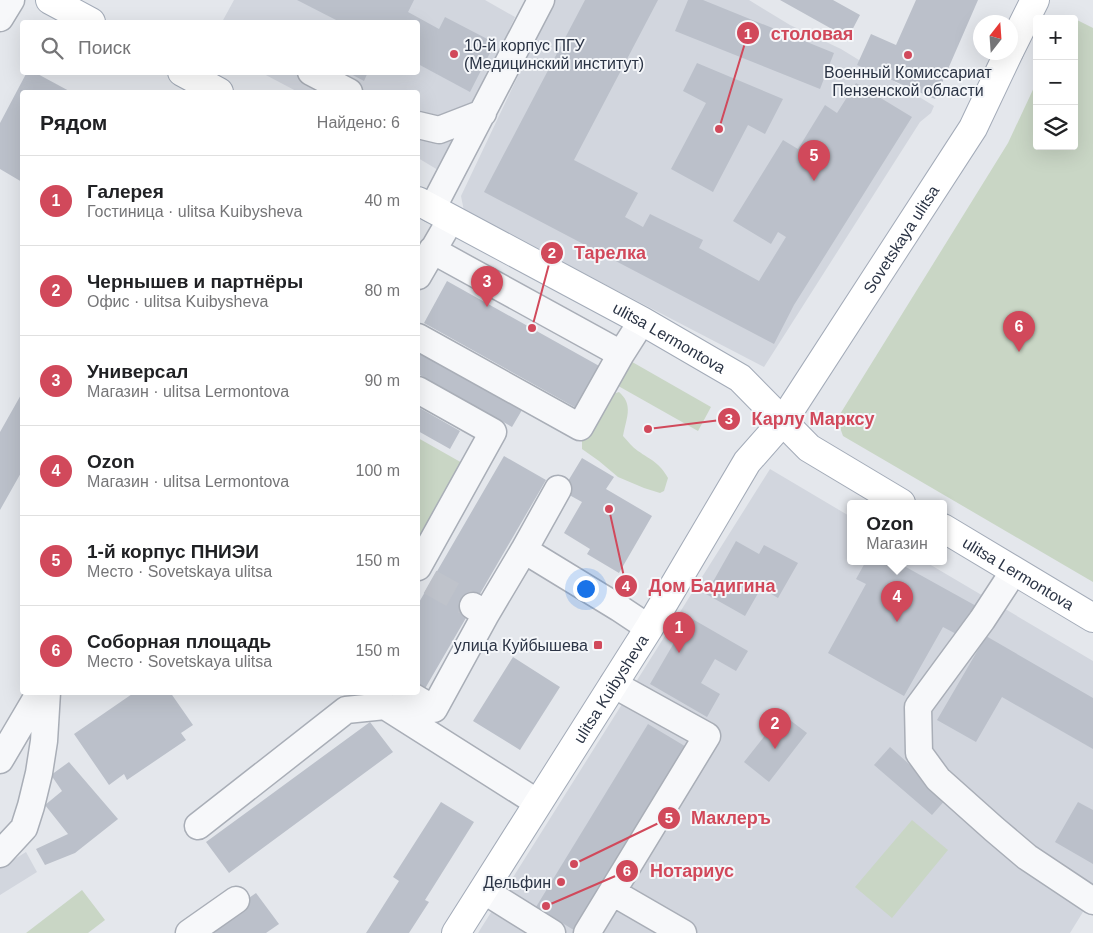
<!DOCTYPE html>
<html lang="ru">
<meta charset="utf-8">
<style>
:root{--surface:#fff;--page:#f6f6f6;--text:#202124;--muted:#757577;--line:#e0e0e0;--accent:#d1495b}
body{margin:0;font-family:Helvetica,sans-serif;background:var(--page);color:var(--text)}
.controls{position:absolute;right:15px;top:15px;display:grid;overflow:hidden;border-radius:5px;box-shadow:0 5px 20px #0002}
.controls button{width:45px;height:45px;display:grid;place-items:center;padding:0;border:0;border-bottom:1px solid var(--line);background:var(--surface);color:var(--text);font:25px sans-serif}
.compass{position:absolute;left:973px;top:15px;width:45px;height:45px;border-radius:50%;background:var(--surface);box-shadow:0 5px 20px #0002;rotate:17deg}
.you{position:absolute;left:585px;top:588px;width:18px;height:18px;margin:-12px;border:4px solid #fff;border-radius:50%;background:#1a73e8;box-shadow:0 0 0 8px #1a73e833}
.badge{display:grid;place-items:center;width:32px;height:32px;border-radius:50%;background:var(--accent);color:#fff;font-size:16px;font-weight:700}
.pin{position:absolute;translate:-50% -41px;filter:drop-shadow(0 1px 2px #0008)}
.pin::after{content:'';position:absolute;top:26px;width:18px;height:15px;background:inherit;clip-path:polygon(0 0,100% 0,50% 100%)}
.popup{position:absolute;left:847px;top:500px;width:100px;height:65px;box-sizing:border-box;display:grid;place-content:center;border-radius:5px;background:var(--surface);filter:drop-shadow(0 1px 4px #0005);font-size:16px;white-space:nowrap;color:var(--muted)}
.popup b{font-size:19px;color:var(--text)}
.popup::after{content:'';position:absolute;left:50%;top:100%;margin-left:-10px;border:10px solid transparent;border-top-color:var(--surface)}
.list{margin:0;padding:0;list-style:none}
h2{display:flex;justify-content:space-between;align-items:center;height:65px;margin:0;padding:0 20px;font-size:21px}
h2 small{font-size:16px;font-weight:400;color:var(--muted)}
.list li{display:grid;grid-template-columns:32px 1fr auto;gap:15px;align-items:center;box-sizing:border-box;height:90px;padding:0 20px;border-top:1px solid var(--line)}
.list b{display:block;font-size:19px;white-space:nowrap}
.list p{margin:0;font-size:16px;white-space:nowrap;color:var(--muted)}
.list em{font-size:16px;font-style:normal;color:var(--muted)}
.icon{flex:none;width:28px;height:28px;fill:none;stroke:currentColor;stroke-width:2;stroke-linecap:round;stroke-linejoin:round}
.map{position:relative;flex:none;width:1093px;height:933px;overflow:hidden}
.search{position:absolute;background:var(--surface);box-shadow:0 5px 20px #0002;left:20px;top:20px;width:400px;height:55px;display:flex;align-items:center;gap:12px;box-sizing:border-box;padding:0 18px;border-radius:5px;color:var(--muted);font-size:19px}
.panel{position:absolute;background:var(--surface);box-shadow:0 5px 20px #0002;left:20px;top:90px;width:400px;height:605px;border-radius:5px}
.map>svg:first-child{display:block}
</style>
<div class="map">
<svg width="1093" height="933" viewBox="0 0 1093 933">
<rect width="100%" height="100%" fill="#e4e7ec"/>
<path fill="#d2d6de" d="M234,0h251l30,17 -72,156 -25,-15v-66h-120l-36,-19 156,-1v-50h-196z
M554,0h195l41,25 51,24 93,57 -3,7 -11,9 -156,245 -300,-156 -3,-15z
M770,469l81,48v44h73l169,100v242l-7,4 -16,26h-592z
M26,852l11,20 -37,23v-27z"/>
<path fill="#c9d6c5" d="M1067,15l26,13v554l-250,-146 -6,-17 171,-276 29,-62v65h37v-127h-8z
M627,359l84,48 -13,24 -85,-48z
M619,392c15,13 7,26 4,44 5,5 9,11 15,15 13,9 22,12 30,27l-4,13 -4,2 -16,-5 -26,-11 -19,-16 -17,-12v-10l27,-44z
M418,438l46,26 -46,82z
M912,820l36,30 -56,68 -37,-31z
M82,890l23,30 -17,13h-62z"/>
<path fill="#bbc0ca" d="M297,0h117l-6,12 31,17 6,-12 50,26 -25,49 -52,-28v-42h-81l1,-1z
M585,0h73l-84,160 64,33 -13,24 18,10 7,-13 53,26 -4,8 60,33 27,-44 -8,-5 -7,12 -38,-23 50,-81 15,9 27,-44 12,8 19,-30 56,34 -118,188 -20,39 -290,-152z
M688,0h15l131,53 -14,36 -145,-58z
M780,0h53l27,15 -12,23z
M916,0h62l-43,99 -78,-34 14,-31 25,11z
M697,63l86,36 -18,35 -17,-9 -35,67 -42,-23 35,-66 -23,-12z
M27,72h7l37,20h-49v90l-22,-13v-46z
M347,72h21l-4,9z
M447,281l154,86 -23,42 -154,-86z
M418,352l104,58 -10,17 -94,-53z
M22,393v78l-22,39v-78z
M418,407l42,24 -10,18 -32,-18z
M504,456l42,24 -123,212 -5,-2v-86z
M582,458l32,19 -8,12 46,27 -33,57 -32,-19 3,-5 -26,-16 18,-31 -20,-11z
M736,541l23,13 5,-9 34,18 -20,35 -17,-10 -16,28 -39,-22z
M866,561h29l83,46 -16,30 -19,-10 -39,69 -76,-43 38,-69 -10,-5z
M689,617l59,34 -12,20 -21,-12 -14,24 19,11 -13,23 -57,-33z
M986,636l107,62v51l-91,-52 -26,45 -39,-22z
M513,657l47,30 -40,63 -47,-29z
M135,692h35l23,33 -12,8 5,7 -59,40 -3,-6 -15,11 -35,-51z
M782,714l25,19 -38,49 -25,-20z
M370,722l23,30 -164,121 -23,-31z
M648,724l40,24 -111,184 -41,-25z
M890,747l57,51 -15,17 -58,-50z
M69,762l49,57 -43,34 -30,12 -9,-16 32,-15 -23,-29 17,-14 -11,-16z
M441,802l33,20 -49,78 4,2 -20,31h-43l33,-52 -6,-4z
M1078,802l15,8v54l-38,-22z
M256,893l23,31 -13,9h-67z"/>
<g fill="none" stroke-linecap="round" stroke-linejoin="round">
<path stroke="#bfc3cb" stroke-width="26" stroke-dasharray="26 13" stroke-linecap="butt" d="M430,582l43,24"/>
<defs>
<path id="minor" d="M0,18l11,-18
M311,72l38,20
M418,125l21,5 44,-17
M432,209l109,-209
M432,250l189,104
M418,276l33,-57
M418,337l162,90 41,-73 21,-33
M524,550l34,-61
M418,567l75,-135 -75,-42
M1014,571l-32,49 -64,87 1,46 19,26 56,50 33,28 66,44
M473,606l13,8 38,-64 95,58 30,20
M405,692l29,17 52,-95
M0,760l40,-68
M198,826l148,-116 39,-4 153,97
M0,854l24,-26 7,-22 8,-33 5,-32 3,-49
M483,890l69,43
M612,892l71,41
M189,933l47,-33
M587,933l120,-197 -94,-52"/>
<g id="major">
<path d="M50,0l41,22"/>
<path d="M1010,50l25,-50"/>
<path d="M182,72l37,20"/>
<path id="s1" d="M418,201l224,120 98,57 69,70 92,55"/>
<path id="s2" d="M943,528l150,90"/>
<path id="s3" d="M456,933l193,-305 98,-166 36,-41 190,-293 36,-76"/>
</g>
</defs>
<use href="#minor" stroke="#a9aeb7" stroke-width="29"/>
<use href="#major" stroke="#a3abb8" stroke-width="30"/>
<use href="#minor" stroke="#f7f8fa" stroke-width="26"/>
<use href="#major" stroke="#fff" stroke-width="28"/>
</g>
<g fill="#d1495b" stroke="#f4f6f9" stroke-width="2">
<circle cx="454" cy="54" r="5"/>
<circle cx="908" cy="55" r="5"/>
<rect x="593" y="640" width="10" height="10" rx="2.5"/>
<circle cx="561" cy="882" r="5"/>
</g>
<g text-anchor="middle" dominant-baseline="central" stroke-width="4" stroke-linejoin="round" paint-order="stroke">
<g font-size="16" fill="#2b3445" stroke="#f4f6f9" text-anchor="end">
<text x="464" y="45" text-anchor="start">10-й корпус ПГУ<tspan x="464" dy="18">(Медицинский институт)</tspan></text>
<text x="908" y="72" text-anchor="middle">Военный Комиссариат<tspan x="908" dy="18">Пензенской области</tspan></text>
<text x="588" y="645">улица Куйбышева</text>
<text x="551" y="882">Дельфин</text>
</g>
<g font-size="16" fill="#2b3445" stroke="#f4f6f9">
<text stroke="none"><textPath href="#s3" startOffset="825">Sovetskaya ulitsa</textPath></text>
<text stroke="none"><textPath href="#s1" startOffset="286">ulitsa Lermontova</textPath></text>
<text stroke="none"><textPath href="#s2" startOffset="88">ulitsa Lermontova</textPath></text>
<text stroke="none"><textPath href="#s3" startOffset="289">ulitsa Kuibysheva</textPath></text>
</g>
</g>
<path fill="none" stroke="#d1495b" stroke-width="2" d="M719 129L748 33M532 328L552 253M648 429L729 419M609 509L626 586M574 864L669 818M546 906L627 871"/>
<g fill="#d1495b" stroke="#f4f6f9" stroke-width="2">
<circle cx="719" cy="129" r="5"/>
<circle cx="532" cy="328" r="5"/>
<circle cx="648" cy="429" r="5"/>
<circle cx="609" cy="509" r="5"/>
<circle cx="574" cy="864" r="5"/>
<circle cx="546" cy="906" r="5"/>
<circle cx="748" cy="33" r="12"/>
<circle cx="552" cy="253" r="12"/>
<circle cx="729" cy="419" r="12"/>
<circle cx="626" cy="586" r="12"/>
<circle cx="669" cy="818" r="12"/>
<circle cx="627" cy="871" r="12"/>
</g>
<g font-size="15" text-anchor="middle" font-weight="bold" fill="#fff">
<text x="748" y="39">1</text>
<text x="552" y="258">2</text>
<text x="729" y="424">3</text>
<text x="626" y="591">4</text>
<text x="669" y="823">5</text>
<text x="627" y="876">6</text>
</g>
<g font-size="18" text-anchor="middle" font-weight="bold" fill="#d1495b" stroke="#f4f6f9" stroke-width="4" stroke-linejoin="round" paint-order="stroke">
<text x="812" y="40">столовая</text>
<text x="610" y="259">Тарелка</text>
<text x="813" y="425">Карлу Марксу</text>
<text x="712" y="592">Дом Бадигина</text>
<text x="731" y="824">Маклеръ</text>
<text x="692" y="877">Нотариус</text>
</g>
</svg>
<div class="controls">
<button>+</button>
<button>−</button>
<button><svg class="icon" aria-label="layers" viewBox="0 0 24 24"><path d="M12 4l9 5-9 5-9-5zM3 14l9 5 9-5"/></svg></button>
</div>
<svg class="compass" viewBox="-18 -18 36 36"><path d="M0-13l5 13h-10z" fill="#e53935"/><path d="M0 13l5-13h-10z" fill="#757577"/></svg>
<div class="you"></div>
<div class="pin badge" style="left:679px;top:653px">1</div>
<div class="pin badge" style="left:775px;top:749px">2</div>
<div class="pin badge" style="left:487px;top:307px">3</div>
<div class="pin badge" style="left:897px;top:622px">4</div>
<div class="popup"><b>Ozon</b>Магазин</div>
<div class="pin badge" style="left:814px;top:181px">5</div>
<div class="pin badge" style="left:1019px;top:352px">6</div>
<div class="search"><svg class="icon" aria-label="search" viewBox="0 0 24 24"><circle cx="10" cy="10" r="6"/><path d="M15 15l6 6"/></svg>Поиск</div>
<section class="panel">
<h2>Рядом<small>Найдено: 6</small></h2>
<ul class="list">
<li><span class="badge">1</span><div><b>Галерея</b><p>Гостиница · ulitsa Kuibysheva</p></div><em>40 m</em></li>
<li><span class="badge">2</span><div><b>Чернышев и партнёры</b><p>Офис · ulitsa Kuibysheva</p></div><em>80 m</em></li>
<li><span class="badge">3</span><div><b>Универсал</b><p>Магазин · ulitsa Lermontova</p></div><em>90 m</em></li>
<li><span class="badge">4</span><div><b>Ozon</b><p>Магазин · ulitsa Lermontova</p></div><em>100 m</em></li>
<li><span class="badge">5</span><div><b>1-й корпус ПНИЭИ</b><p>Место · Sovetskaya ulitsa</p></div><em>150 m</em></li>
<li><span class="badge">6</span><div><b>Соборная площадь</b><p>Место · Sovetskaya ulitsa</p></div><em>150 m</em></li>
</ul>
</section>
</div>
